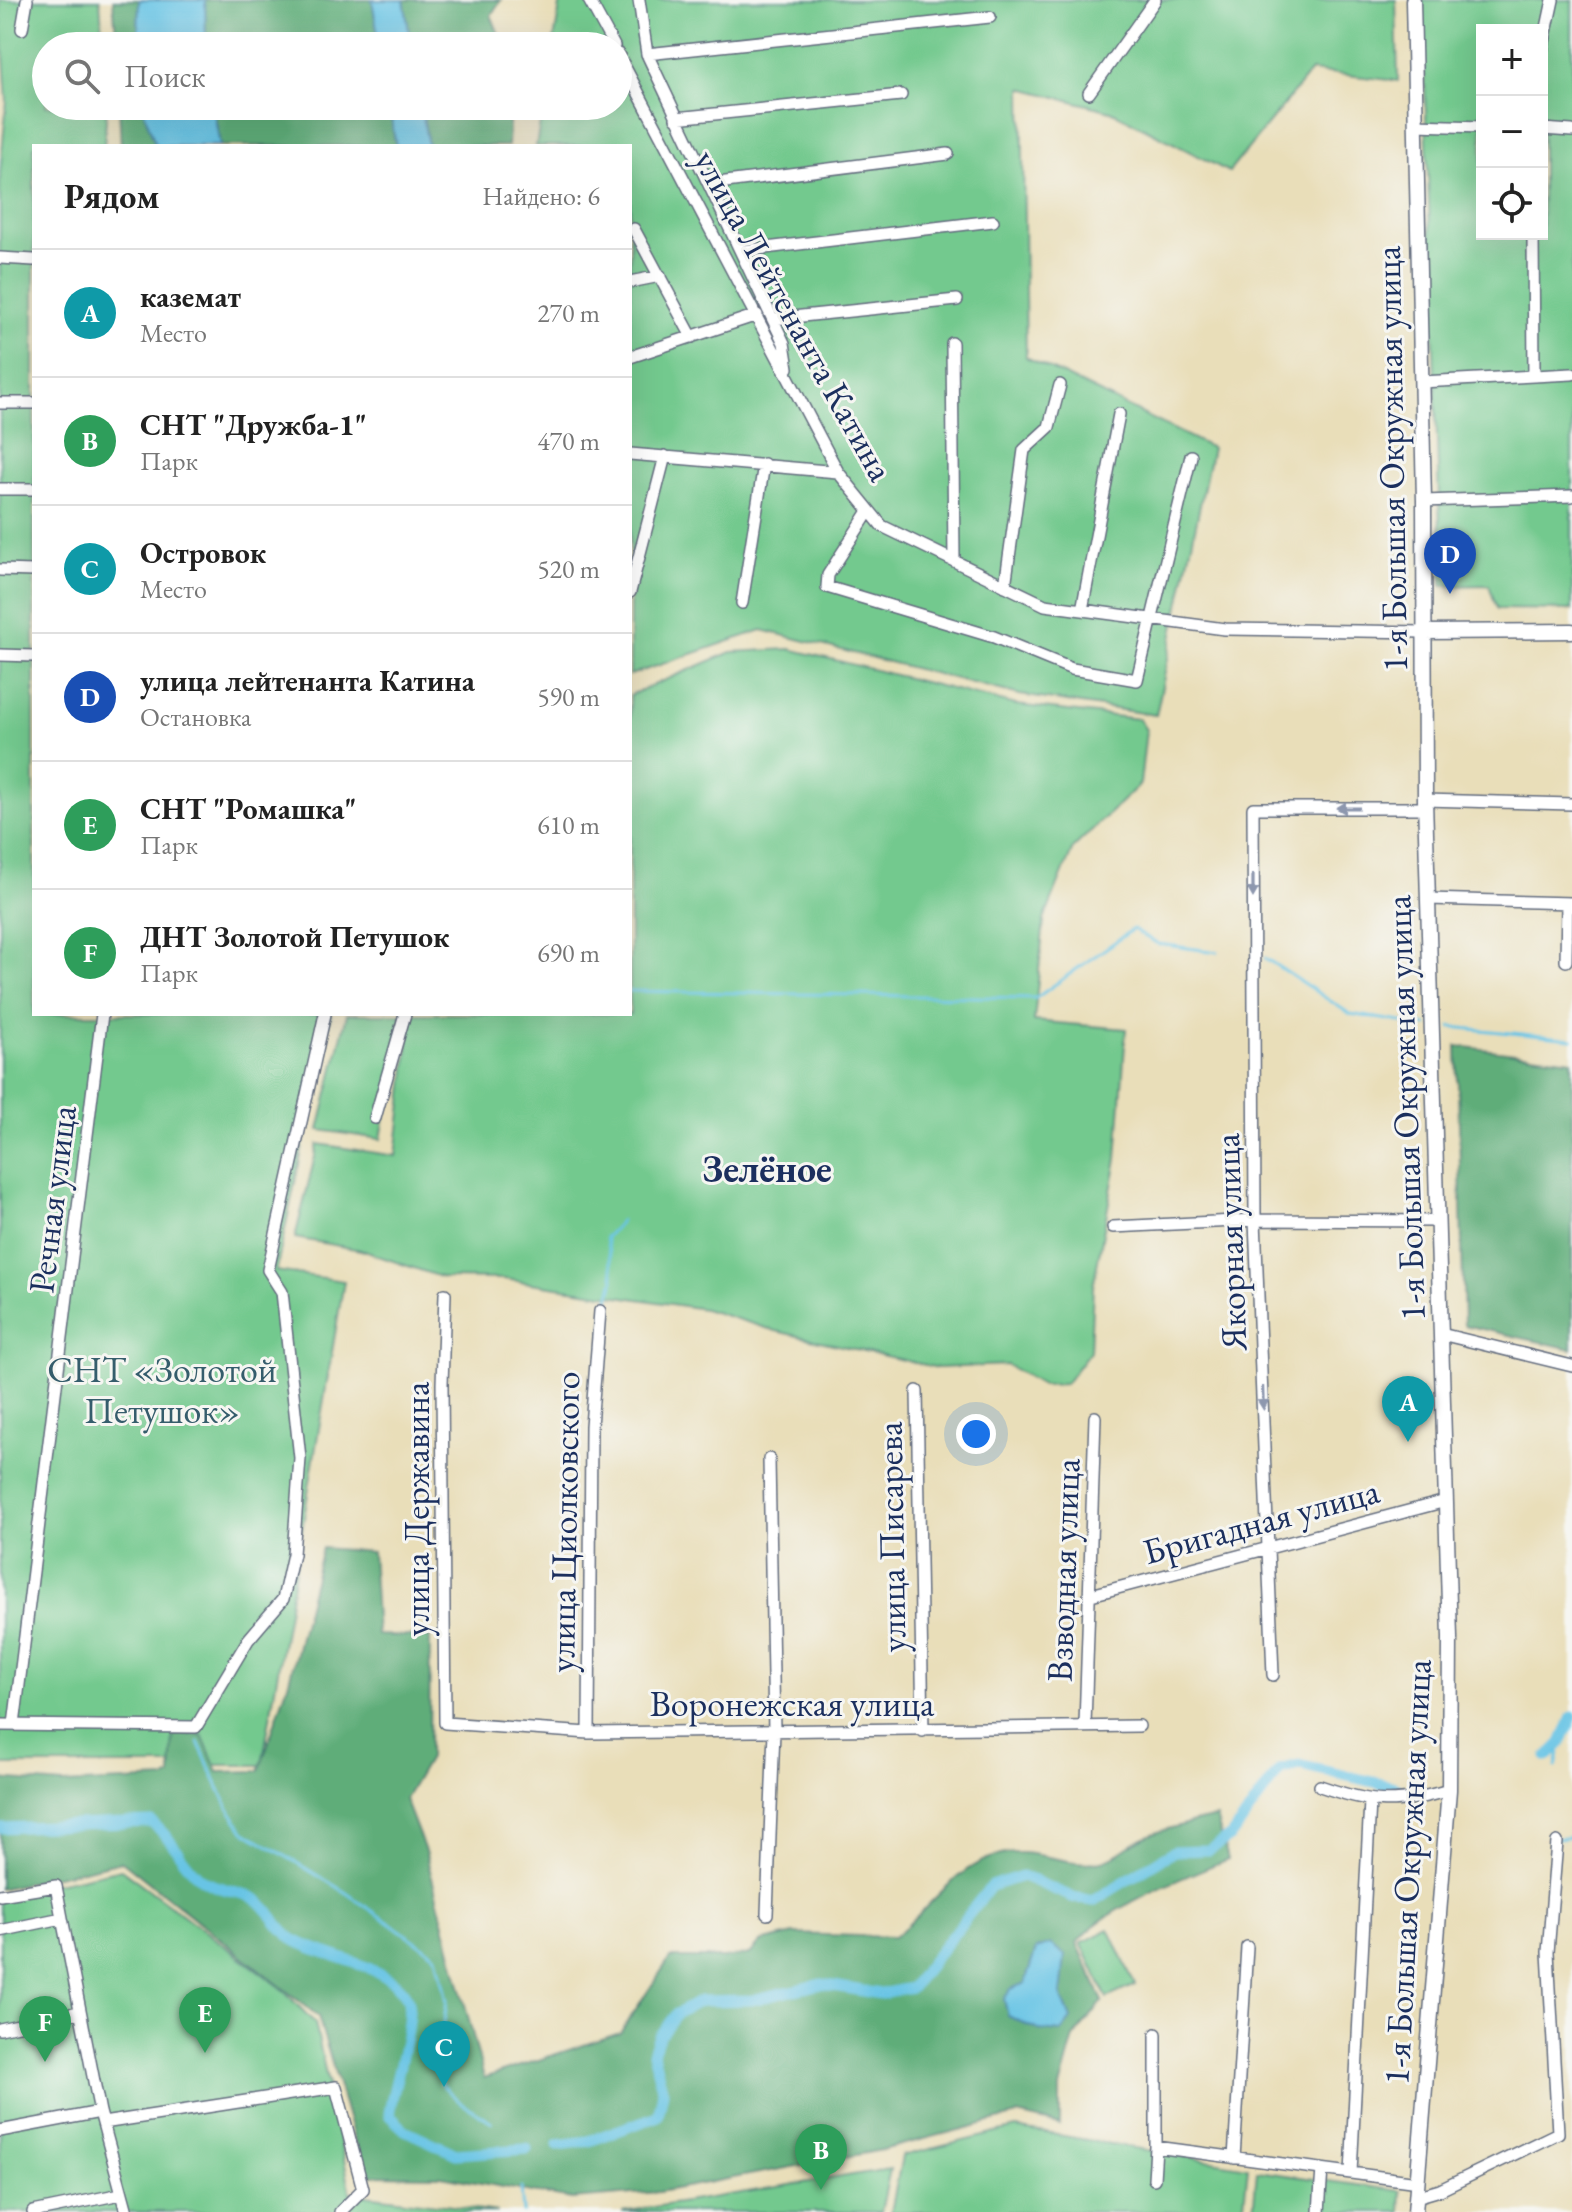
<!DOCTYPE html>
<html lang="ru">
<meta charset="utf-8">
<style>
:root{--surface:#fff;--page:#f6f6f6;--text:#222;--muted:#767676;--line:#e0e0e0;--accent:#1f6fb2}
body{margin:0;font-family:"EB Garamond",serif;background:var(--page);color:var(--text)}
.controls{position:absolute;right:24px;top:24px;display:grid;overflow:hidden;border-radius:0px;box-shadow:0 8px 32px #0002}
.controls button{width:72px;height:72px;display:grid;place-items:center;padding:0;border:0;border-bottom:2px solid var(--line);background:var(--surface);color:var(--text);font:40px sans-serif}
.you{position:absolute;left:976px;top:1434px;width:28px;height:28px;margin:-20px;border:6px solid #fff;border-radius:50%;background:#1a73e8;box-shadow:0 0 0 12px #1a73e833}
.badge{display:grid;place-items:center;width:52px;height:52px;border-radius:50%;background:var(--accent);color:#fff;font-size:26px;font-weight:700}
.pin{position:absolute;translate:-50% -66px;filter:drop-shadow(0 2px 4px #0008)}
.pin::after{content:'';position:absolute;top:42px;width:28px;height:24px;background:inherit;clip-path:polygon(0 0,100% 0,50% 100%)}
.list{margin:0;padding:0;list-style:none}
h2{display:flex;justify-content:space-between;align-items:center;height:104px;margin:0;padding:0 32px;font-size:34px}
h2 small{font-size:26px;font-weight:400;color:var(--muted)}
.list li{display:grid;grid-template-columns:52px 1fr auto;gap:24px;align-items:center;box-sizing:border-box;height:128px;padding:0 32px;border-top:2px solid var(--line)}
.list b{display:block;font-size:30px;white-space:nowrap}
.list p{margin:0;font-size:26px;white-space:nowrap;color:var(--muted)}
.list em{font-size:26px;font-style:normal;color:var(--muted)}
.icon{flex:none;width:44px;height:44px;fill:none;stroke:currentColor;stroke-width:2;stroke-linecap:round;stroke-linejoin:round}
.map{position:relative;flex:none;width:1572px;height:2212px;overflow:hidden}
.search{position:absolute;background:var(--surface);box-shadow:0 8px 32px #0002;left:32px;top:32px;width:600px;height:88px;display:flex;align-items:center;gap:20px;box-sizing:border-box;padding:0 28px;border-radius:44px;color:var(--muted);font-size:30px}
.panel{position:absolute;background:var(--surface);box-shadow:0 8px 32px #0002;left:32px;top:144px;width:600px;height:872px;border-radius:0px}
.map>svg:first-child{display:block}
</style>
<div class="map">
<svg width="1572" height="2212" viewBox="0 0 1572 2212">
<rect width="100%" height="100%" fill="#f6f6f2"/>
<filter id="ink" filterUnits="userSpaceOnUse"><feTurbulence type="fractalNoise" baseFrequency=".0125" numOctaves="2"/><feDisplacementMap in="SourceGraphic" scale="16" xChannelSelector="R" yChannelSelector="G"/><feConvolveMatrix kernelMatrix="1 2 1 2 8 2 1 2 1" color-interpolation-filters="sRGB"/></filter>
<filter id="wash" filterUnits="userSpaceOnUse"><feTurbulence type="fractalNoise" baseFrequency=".006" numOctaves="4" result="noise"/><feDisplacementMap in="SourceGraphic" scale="32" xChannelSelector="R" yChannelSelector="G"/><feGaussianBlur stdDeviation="1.8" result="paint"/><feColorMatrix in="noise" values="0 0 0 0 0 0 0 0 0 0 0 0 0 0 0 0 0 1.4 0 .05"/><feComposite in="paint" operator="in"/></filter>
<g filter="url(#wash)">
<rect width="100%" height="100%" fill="#e9deb9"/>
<path fill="#73c98e" stroke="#477c76" stroke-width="2" fill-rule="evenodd" d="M0,0h100l3,46h-57v60h61l-3,40h-70v868h297l-55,257 68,10 -82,484h-262v-1593l7,-71z
M561,0h835l2,81 -87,-10 -82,101 -118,-61 -89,-23 4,269 186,91 -56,267 -136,-20 -258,-65 -132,45v-529h-94l7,-40h75v-60h-65z
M1422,0h150v610l-75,-1 -8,-24 -47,1zM1482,30h60v204h-60z
M790,649l226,56 123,14 7,11 -6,54 -67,64 -29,72 -10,101 92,8 -9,130 -24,128 -3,64 -25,33 -23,1 -35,-20 -69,3 -162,-37 -72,-22 -200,-30 -61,-1 -82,-28 -66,-12 23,-94 78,12 16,-142h218v-319l101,-43z
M347,1014h55l-21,125 -62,-9z
M121,1869l158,117 36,37 36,170 147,19h-498v-317z
M1109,1929l26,56 -28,13 -26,-55z
M1016,2128l232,39 -5,45h-352l11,-56z
M890,2169l-9,43h-259z
M1257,2171l144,20 -1,21h-147z"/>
<path fill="#5ead79" stroke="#3c6e6c" stroke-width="2" d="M113,0h26l-1,46h-21z
M205,0h167l8,46 31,-2 -7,-44h97l-10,15 13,31h-298z
M119,106h23l14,40h-35z
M213,106h176l7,40h-176z
M421,106h89l-2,40h-80z
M1457,1046l115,14v289l-108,-24z
M322,1548l50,4 5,83 53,2 -1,121 -24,41 20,52 59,227 136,-45 50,-75h54l26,-4 11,-12 32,-8 101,3c41,-32 70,-87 129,-84 27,2 52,14 79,8 15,-3 28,-18 43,-24 23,-10 46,-14 71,-20l12,42c-39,16 -129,51 -151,84l26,58 -29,36 -14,51v37l-43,-10 -135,35 -223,42 -87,7 -131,-23 -70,-1 -8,-6 -45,-153 -196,-155 -122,28v-110l63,5 103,-5 5,-3 2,-42 29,1 16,37 41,-1 30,-90z"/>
<path fill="#67c4e5" stroke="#417aa2" stroke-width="2" d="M139,0h66l1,46h-68z
M372,0h32l7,44 -31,2z
M142,106h71l7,40h-64z
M389,106h32l7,40h-32z
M1050,1944l15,11 -4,40 10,24 -10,13 -23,-2 -30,-14 -4,-17 7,-10 14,-6 11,-34z"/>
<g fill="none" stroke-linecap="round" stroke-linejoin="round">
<path stroke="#67c4e5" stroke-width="3" d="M1265,958l85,56 77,12
M630,991l406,7 97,-69 25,15 60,8
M1451,1027l121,12
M608,1303l6,-24 -8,-42 15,-16
M604,1332l3,-23
M198,1742l30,65 16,24 101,61 92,64 10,45 -8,56 2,27 20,19 31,19
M1556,1767l5,-24
M1550,1840l22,-3
M521,2188l2,24"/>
<path stroke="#67c4e5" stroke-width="11" d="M1547,1757l14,-14 11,-26
M0,1828l151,-6c21,15 30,39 48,55 16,14 39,12 57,22 12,7 22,30 37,40 29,18 95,25 113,57 11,20 -14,91 -17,119l16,15 51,24 71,-5
M558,2145l31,-4 69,-25 5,-24 -10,-39 6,-17 17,-22 24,-13 52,-1 69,-16 60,10 30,-6 80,-102 31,-10 50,21 21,4 81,-50 35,-1 22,-14 49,-66 19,-5 97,22"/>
</g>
</g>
<g filter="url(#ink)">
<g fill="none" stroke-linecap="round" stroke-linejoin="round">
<defs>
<path id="minor" d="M589,0l25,46
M639,0l8,54 137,289 4,25
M22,29l5,-29
M1542,51l11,-51
M618,54l220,418 44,54 163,79 180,24 198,3
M647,54l343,-37
M1089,93l66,-93
M676,118l225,-23
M1415,125l67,2
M1542,129l30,2
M710,184l238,-30
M634,229l58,108
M1533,234l1,142
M741,251l252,-30
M0,258l34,2
M630,282l30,-6
M773,319l184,-19
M952,343l2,218
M630,357l127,-42
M1421,382l151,-8
M0,403h34
M630,454l208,18
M0,489h34
M1424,501l148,-5
M869,511l-41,64 -1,12 167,50 78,32 65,11 54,-224
M0,570l34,1
M1005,586l19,-136 25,-23 11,-42
M630,592l35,-136
M742,603l22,-139
M1082,610l37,-196
M0,655l34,1
M1425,800l147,4
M1428,899l144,4
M1566,961l1,-58
M375,1118l30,-104
M1113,1227l142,-7 183,1
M445,1294l-3,90 3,339 144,10 550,-7
M1441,1334l131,32
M917,1391l6,340
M1091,1595l355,-94
M1273,1675l-18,-455 -2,-412h173
M0,1725l196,2 52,-87 35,-41 10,-45 7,-96 -18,-166 -14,-22 57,-256
M14,1725l88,-711
M1085,1725l10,-308
M589,1733l2,-307 9,-115
M1320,1786c52,18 76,20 129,4
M0,1895l56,-9 6,32
M767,1914l7,-183 -5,-272
M0,1931l62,-13 38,194 27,100
M0,2029l79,-17
M103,2123l233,-36 27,102 -23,23
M0,2131l100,-19
M1156,2147v-113
M1234,2158l13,-211
M1351,2173l19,-372
M1154,2179l2,-32 262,35
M1416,2197l24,-7 118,-57 -10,-181 9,-110
M33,2212l88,-18
M1319,2212l3,-43"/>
<path id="tertiary" d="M1413,0l11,501 1,299 25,838 -1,152 -34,422
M1423,632l149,-1"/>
</defs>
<use href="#minor" stroke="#636c7e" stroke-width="14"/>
<use href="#tertiary" stroke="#636c7e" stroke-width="17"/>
<use href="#minor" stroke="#fff" stroke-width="11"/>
<use href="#tertiary" stroke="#fff" stroke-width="14"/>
</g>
<defs><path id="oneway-solid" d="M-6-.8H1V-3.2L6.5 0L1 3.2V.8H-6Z" transform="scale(2)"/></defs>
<g fill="#8d97ae">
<use href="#oneway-solid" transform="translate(1348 808) rotate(-180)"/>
<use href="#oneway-solid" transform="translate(1253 886) rotate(90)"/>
<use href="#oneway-solid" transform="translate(1263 1398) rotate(88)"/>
</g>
</g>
<g text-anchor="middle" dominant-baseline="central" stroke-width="6" stroke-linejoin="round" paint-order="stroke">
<g font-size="36" fill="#1b2f5e" stroke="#f6f6f2">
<text transform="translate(794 315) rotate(61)">улица Лейтенанта Катина</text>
<text transform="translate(1391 459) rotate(-91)">1-я Большая Окружная улица</text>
<text transform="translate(1405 1108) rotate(-92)">1-я Большая Окружная улица</text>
<text transform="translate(52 1199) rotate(-83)">Речная улица</text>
<text transform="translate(1230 1242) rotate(-92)">Якорная улица</text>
<text transform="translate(416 1509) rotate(-90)">улица Державина</text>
<text transform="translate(1261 1521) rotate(-15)">Бригадная улица</text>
<text transform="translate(564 1522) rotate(-89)">улица Циолковского</text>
<text transform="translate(891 1537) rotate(-91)">улица Писарева</text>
<text transform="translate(1063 1570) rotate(-88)">Взводная улица</text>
<text x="792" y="1703">Воронежская улица</text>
<text transform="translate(1407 1872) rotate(-87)">1-я Большая Окружная улица</text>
</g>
<g font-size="36" fill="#355d6c" stroke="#f6f6f2">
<text x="162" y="1369">СНТ «Золотой<tspan x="162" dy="41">Петушок»</tspan></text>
</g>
<g font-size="38" font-weight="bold" fill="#1b2f5e" stroke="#f6f6f2">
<text x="767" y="1168">Зелёное</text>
</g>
</g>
</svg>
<div class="controls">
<button>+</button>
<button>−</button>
<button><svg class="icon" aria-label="locate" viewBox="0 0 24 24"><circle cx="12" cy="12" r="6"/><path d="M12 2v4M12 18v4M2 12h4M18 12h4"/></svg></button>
</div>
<div class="you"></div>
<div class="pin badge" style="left:1408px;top:1442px;background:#0f9aa8">A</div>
<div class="pin badge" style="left:821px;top:2190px;background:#2e9e5b">B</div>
<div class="pin badge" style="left:444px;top:2087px;background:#0f9aa8">C</div>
<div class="pin badge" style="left:1450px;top:594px;background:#1a4fb4">D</div>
<div class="pin badge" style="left:205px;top:2053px;background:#2e9e5b">E</div>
<div class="pin badge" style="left:45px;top:2062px;background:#2e9e5b">F</div>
<div class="search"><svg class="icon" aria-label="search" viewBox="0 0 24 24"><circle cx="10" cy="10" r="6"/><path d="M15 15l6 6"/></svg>Поиск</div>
<section class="panel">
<h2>Рядом<small>Найдено: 6</small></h2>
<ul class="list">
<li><span class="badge" style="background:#0f9aa8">A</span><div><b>каземат</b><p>Место</p></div><em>270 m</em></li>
<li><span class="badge" style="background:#2e9e5b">B</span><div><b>СНТ &quot;Дружба-1&quot;</b><p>Парк</p></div><em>470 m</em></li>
<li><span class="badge" style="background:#0f9aa8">C</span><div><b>Островок</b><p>Место</p></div><em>520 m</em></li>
<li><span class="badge" style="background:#1a4fb4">D</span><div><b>улица лейтенанта Катина</b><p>Остановка</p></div><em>590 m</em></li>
<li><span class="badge" style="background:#2e9e5b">E</span><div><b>СНТ &quot;Ромашка&quot;</b><p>Парк</p></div><em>610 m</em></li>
<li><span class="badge" style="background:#2e9e5b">F</span><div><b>ДНТ Золотой Петушок</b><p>Парк</p></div><em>690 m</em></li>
</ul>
</section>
</div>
